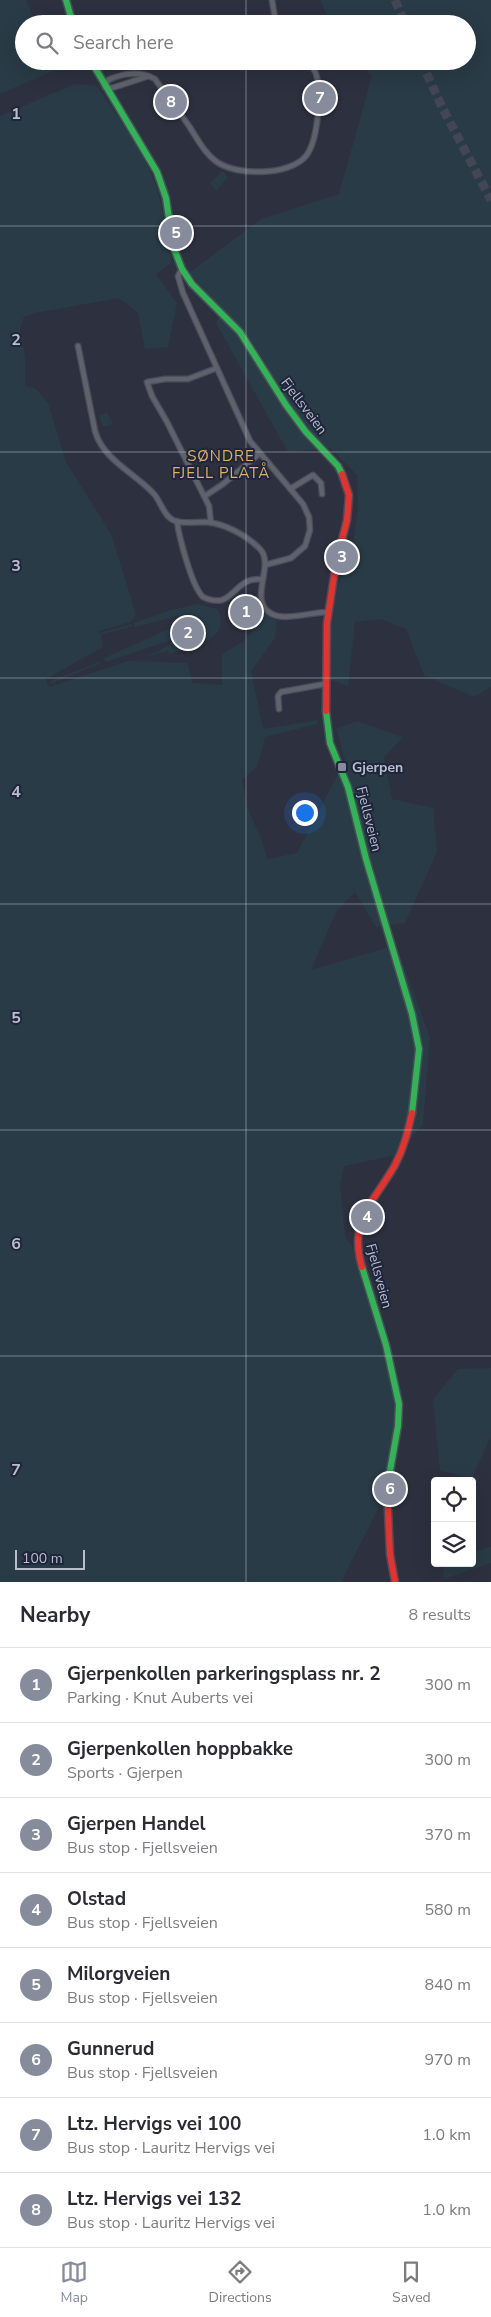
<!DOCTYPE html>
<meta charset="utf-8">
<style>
:root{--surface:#fff;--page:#f7f7f7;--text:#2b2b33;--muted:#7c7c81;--line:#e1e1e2;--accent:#878c9d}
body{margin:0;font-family:"Nunito Sans",sans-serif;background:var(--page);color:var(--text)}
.controls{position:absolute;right:15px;bottom:15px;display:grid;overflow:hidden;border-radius:5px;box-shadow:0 5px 20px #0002}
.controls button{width:45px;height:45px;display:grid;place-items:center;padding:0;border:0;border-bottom:1px solid var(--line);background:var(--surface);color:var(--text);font:25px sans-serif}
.scale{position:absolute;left:15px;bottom:12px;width:70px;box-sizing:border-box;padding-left:5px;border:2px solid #b8bdcf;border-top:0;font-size:14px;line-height:18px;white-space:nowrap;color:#b8bdcf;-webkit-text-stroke:4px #1f253b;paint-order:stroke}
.you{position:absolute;left:304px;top:812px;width:18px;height:18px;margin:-12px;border:4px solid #fff;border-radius:50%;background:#1a73e8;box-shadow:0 0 0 8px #1a73e833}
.badge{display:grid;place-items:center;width:32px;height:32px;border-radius:50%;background:var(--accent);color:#fff;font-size:16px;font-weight:700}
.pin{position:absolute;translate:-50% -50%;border:2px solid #fff;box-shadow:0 1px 5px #0006}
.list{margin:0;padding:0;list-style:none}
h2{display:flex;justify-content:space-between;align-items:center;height:65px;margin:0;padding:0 20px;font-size:21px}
h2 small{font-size:16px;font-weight:400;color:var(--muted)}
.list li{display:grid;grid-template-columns:32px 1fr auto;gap:15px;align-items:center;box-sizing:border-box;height:75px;padding:0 20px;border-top:1px solid var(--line)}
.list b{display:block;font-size:19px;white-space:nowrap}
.list p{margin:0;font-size:16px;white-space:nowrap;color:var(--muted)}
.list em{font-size:16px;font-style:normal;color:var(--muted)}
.icon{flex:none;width:28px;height:28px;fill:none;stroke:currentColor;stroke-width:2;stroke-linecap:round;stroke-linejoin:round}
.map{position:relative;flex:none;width:491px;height:1582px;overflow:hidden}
.search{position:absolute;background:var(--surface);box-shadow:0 5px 20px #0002;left:15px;right:15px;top:15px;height:55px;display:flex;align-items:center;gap:12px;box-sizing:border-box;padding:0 18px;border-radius:28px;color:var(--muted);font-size:19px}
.sheet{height:665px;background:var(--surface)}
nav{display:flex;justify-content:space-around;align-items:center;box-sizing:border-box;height:70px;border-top:1px solid var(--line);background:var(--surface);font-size:14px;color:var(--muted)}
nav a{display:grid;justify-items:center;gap:2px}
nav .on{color:var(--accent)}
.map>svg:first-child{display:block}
</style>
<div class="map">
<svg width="491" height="1582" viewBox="0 0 491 1582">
<rect width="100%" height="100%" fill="#2d313f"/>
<path fill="#293b46" d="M0,0h26l10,24h-12v37h33l5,6 -62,27z
M320,0h171v687l-17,10 -50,-22 -18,-46 -25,-10 -26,3 -7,64 -20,-7 4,-64 5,-28 15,-39 6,-39 -1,-34 -27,-27 -42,4 -72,-129 7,-14 -34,-36 72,-54 78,-25 33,-118 -16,-15h111v-37h-136z
M243,16l3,4 -1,4h-19l3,-5z
M75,84l22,2c22,34 51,69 62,110 5,15 4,30 7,45 1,8 6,14 5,22l-15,11 21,29 -9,44 -23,2 -7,-36 -19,-15 -84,15 -11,4 -4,12 5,27v30l10,2 13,15 18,59 45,72 25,80 -5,8 -32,9 1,2 32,-9v2l-31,9 2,10 -2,3 -55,31 3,8 79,-26 60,2 4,20 30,2v-31l21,-12 9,-10 -1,-35 7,4 6,12 13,8 -2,17 -24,33 12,58 55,-9 -1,4 -52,13 -8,30 -15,12 5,28 15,34 5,18 30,-6 48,-93 -9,-31 21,-8 46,16 -19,20 8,42 41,9 4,44 -32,71 -29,4 -21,-35 -19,20 -25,58 85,-25 34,92 -7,87 -26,31 -53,11 -4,19 5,51 16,24 38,140 -12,91 -46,91h-341v-1466z
M222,171l6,6 -12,14 -6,-8z
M107,412l6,12 -10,3 -4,-11z
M198,604l19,5c18,30 -28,39 -49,45l2,-4 -31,9 20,-8 21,-14 -74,25 -2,-4 76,-34 -3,-8 -42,11 -1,-4 40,-14z
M99,662v2l-47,19 -1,-2z
M491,1368v68l-19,42 -32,-7 -7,-72 25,-30z
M491,1547v16l-47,16 -2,-16h30v-11z"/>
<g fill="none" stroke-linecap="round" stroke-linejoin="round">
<path stroke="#424655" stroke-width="9" stroke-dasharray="9 4.5" stroke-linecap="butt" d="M395,0l10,24
M421,61l21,46 49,93"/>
<defs>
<path id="street" d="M272,0l4,24
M149,76l-37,12 -7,-1 3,-7c15,-7 33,-9 47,-1 11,16 23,31 34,47 8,12 15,27 28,36 20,14 72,14 89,-6 12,-15 16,-64 10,-82 -2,-5 -5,-9 -8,-13
M182,269l-4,7 5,17 67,148 53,63 6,13 1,13 -5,16 -14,12 -26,7
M78,346l17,85c8,29 40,42 59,63 7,8 10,23 21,27 9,3 20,1 30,1 19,1 41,13 54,26 18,16 -13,53 13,66 12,7 41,-2 56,-2
M290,489l23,-14 8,8 1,11
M205,496l18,-12 36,-30
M177,521c2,16 15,66 26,76 25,11 27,-6 43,-15 5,-3 11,-3 16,-3
M211,523l-2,-17 -42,-84 -15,-26 -5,-14 18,-3h23l29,-11
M279,709l-1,-13 3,-4 44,-8"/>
<path id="fast" d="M66,0l7,24
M91,61l66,111 9,26 7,48 9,23 10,15 48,48 46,73 20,27 32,34 4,8
M326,711l4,32 18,44 18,72 46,155 7,35 -7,64
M362,1267l24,78 13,59 -1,22 -11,62"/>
<path id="jam" d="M326,711l1,-88 9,-60 11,-43 2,-25 -7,-21
M362,1267c-14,-48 11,-63 33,-102 9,-17 13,-34 17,-52
M387,1488l3,66 5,28"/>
</defs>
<use href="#street" stroke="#4a4d58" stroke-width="7"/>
<use href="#fast" stroke="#4a4d58" stroke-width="9"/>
<use href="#jam" stroke="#4a4d58" stroke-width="9"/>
<use href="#street" stroke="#5f626c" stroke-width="4.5"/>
<use href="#fast" stroke="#30b455" stroke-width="6"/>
<use href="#jam" stroke="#e5322d" stroke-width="6"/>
</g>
<path fill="none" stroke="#b8bdcf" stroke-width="1" stroke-opacity="0.55" d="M246,0v24M246,61v1521M0,226h491M0,452h491M0,678h491M0,904h491M0,1130h491M0,1356h491"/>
<rect fill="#878c9d" stroke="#1f253b" stroke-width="2" x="337" y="762" width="10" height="10" rx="2.5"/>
<g text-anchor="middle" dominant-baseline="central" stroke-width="4" stroke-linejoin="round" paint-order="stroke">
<g font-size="14" fill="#b8bdcf" stroke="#1f253b">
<text transform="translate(304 406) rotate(53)">Fjellsveien</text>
<text transform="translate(369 819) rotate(76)">Fjellsveien</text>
<text transform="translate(379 1276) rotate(75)">Fjellsveien</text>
</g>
<g font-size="14" font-weight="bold" fill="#b8bdcf" stroke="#1f253b" text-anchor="start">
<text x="352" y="767">Gjerpen</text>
</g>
<g font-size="15" letter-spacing="1" fill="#dfb263" stroke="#1f253b">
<text x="221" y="456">SØNDRE<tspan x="221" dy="17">FJELL PLATÅ</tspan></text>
</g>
</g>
<g font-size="16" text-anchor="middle" font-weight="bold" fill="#b8bdcf" stroke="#1f253b" stroke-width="4" stroke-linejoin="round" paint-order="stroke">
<text x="16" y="119">1</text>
<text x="16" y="345">2</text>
<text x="16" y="571">3</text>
<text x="16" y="797">4</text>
<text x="16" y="1023">5</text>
<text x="16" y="1249">6</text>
<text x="16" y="1475">7</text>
</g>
</svg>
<div class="controls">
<button><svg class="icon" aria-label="locate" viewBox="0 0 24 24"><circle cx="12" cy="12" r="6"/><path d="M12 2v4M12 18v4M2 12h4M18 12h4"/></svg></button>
<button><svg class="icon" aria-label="layers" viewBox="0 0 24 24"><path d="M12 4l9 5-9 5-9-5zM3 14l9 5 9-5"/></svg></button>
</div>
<div class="scale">100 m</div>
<div class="you"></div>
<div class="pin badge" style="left:246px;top:612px">1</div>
<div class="pin badge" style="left:188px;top:633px">2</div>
<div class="pin badge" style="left:342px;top:557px">3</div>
<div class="pin badge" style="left:367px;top:1217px">4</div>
<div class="pin badge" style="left:176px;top:233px">5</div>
<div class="pin badge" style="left:390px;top:1489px">6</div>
<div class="pin badge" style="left:320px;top:98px">7</div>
<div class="pin badge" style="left:171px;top:102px">8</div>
<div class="search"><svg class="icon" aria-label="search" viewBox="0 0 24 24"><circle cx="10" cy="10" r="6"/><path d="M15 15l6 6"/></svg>Search here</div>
</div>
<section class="sheet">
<h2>Nearby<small>8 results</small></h2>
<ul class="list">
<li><span class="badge">1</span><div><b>Gjerpenkollen parkeringsplass nr. 2</b><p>Parking · Knut Auberts vei</p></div><em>300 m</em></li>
<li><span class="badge">2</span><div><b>Gjerpenkollen hoppbakke</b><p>Sports · Gjerpen</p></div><em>300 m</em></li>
<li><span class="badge">3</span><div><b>Gjerpen Handel</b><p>Bus stop · Fjellsveien</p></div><em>370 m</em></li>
<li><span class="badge">4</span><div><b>Olstad</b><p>Bus stop · Fjellsveien</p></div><em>580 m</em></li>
<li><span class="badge">5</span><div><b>Milorgveien</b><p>Bus stop · Fjellsveien</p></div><em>840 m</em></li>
<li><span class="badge">6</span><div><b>Gunnerud</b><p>Bus stop · Fjellsveien</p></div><em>970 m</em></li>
<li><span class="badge">7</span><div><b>Ltz. Hervigs vei 100</b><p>Bus stop · Lauritz Hervigs vei</p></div><em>1.0 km</em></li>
<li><span class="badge">8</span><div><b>Ltz. Hervigs vei 132</b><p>Bus stop · Lauritz Hervigs vei</p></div><em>1.0 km</em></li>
</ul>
</section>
<nav>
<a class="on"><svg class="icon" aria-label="map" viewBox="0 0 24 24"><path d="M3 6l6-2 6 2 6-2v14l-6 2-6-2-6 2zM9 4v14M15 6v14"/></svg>Map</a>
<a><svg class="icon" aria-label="directions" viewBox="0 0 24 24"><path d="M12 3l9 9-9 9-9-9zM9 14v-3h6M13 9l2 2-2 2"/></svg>Directions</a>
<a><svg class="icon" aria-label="saved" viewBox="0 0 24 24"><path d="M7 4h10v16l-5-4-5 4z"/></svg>Saved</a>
</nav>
